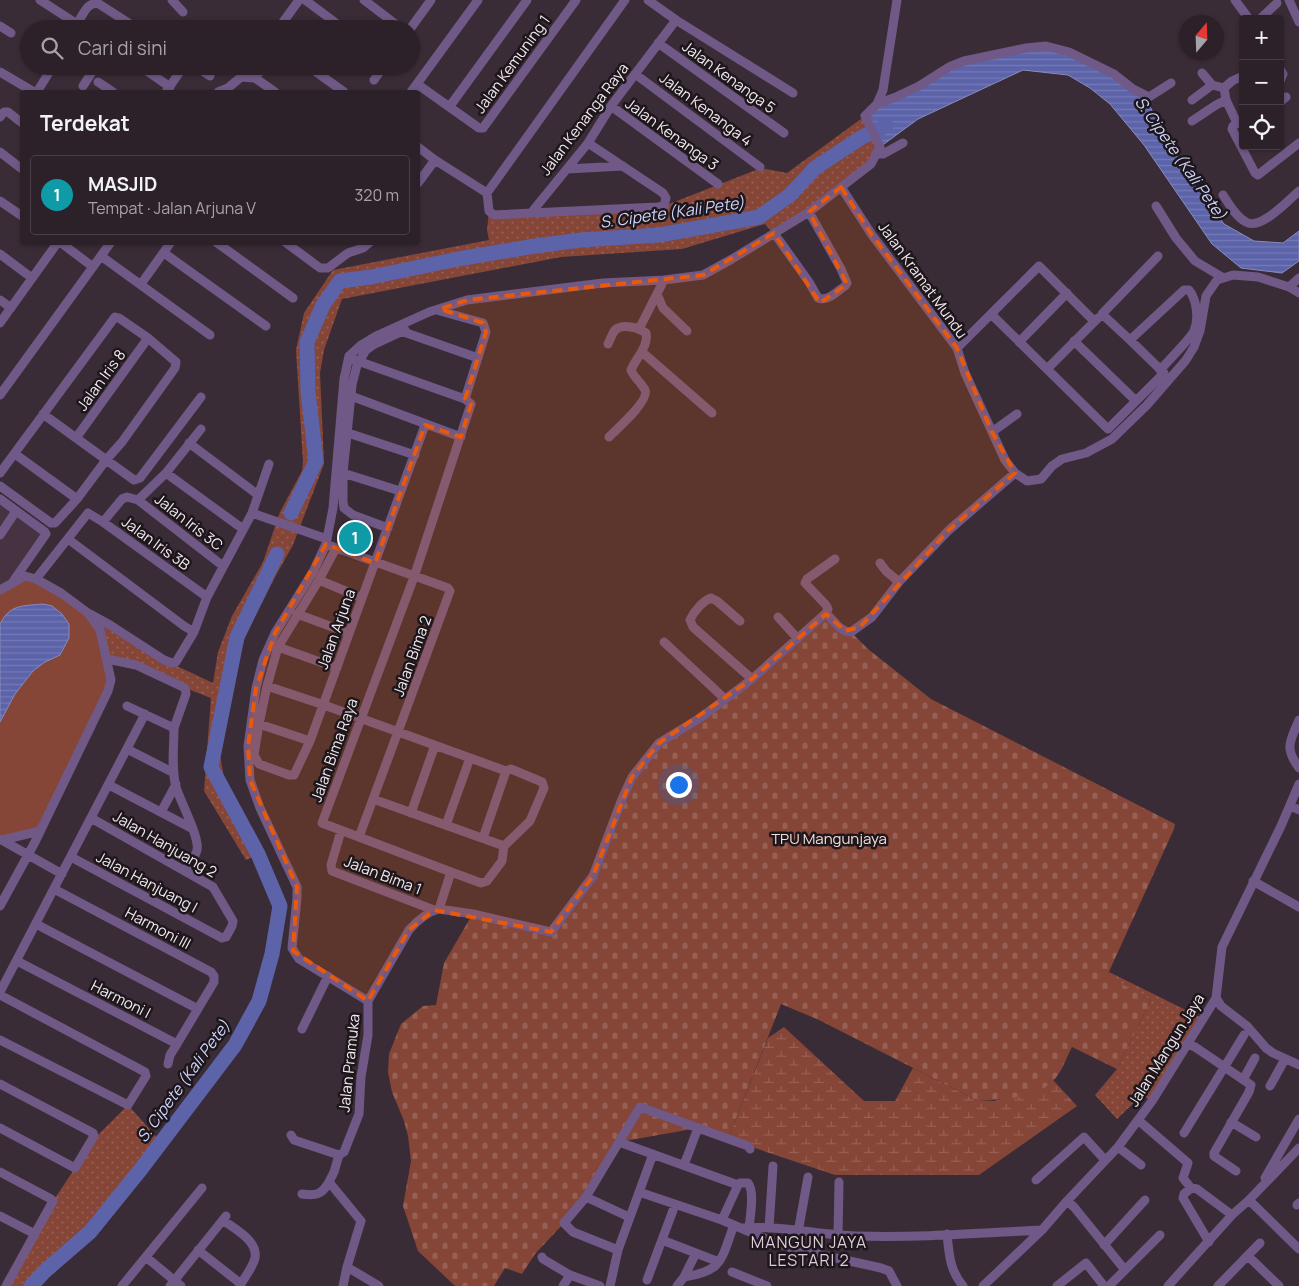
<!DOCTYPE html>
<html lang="id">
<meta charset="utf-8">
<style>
:root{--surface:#2c2128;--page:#342930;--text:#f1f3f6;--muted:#a6a3a8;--line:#483e45;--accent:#a9c71a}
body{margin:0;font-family:Manrope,sans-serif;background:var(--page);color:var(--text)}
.controls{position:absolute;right:15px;top:15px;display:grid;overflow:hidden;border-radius:5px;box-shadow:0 1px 4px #0004}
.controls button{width:45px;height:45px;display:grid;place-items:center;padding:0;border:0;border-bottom:1px solid var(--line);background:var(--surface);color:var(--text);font:25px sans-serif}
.compass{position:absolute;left:1179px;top:15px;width:45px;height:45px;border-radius:50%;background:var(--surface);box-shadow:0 1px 4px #0004;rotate:19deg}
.you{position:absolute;left:678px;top:784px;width:18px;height:18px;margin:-12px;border:4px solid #fff;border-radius:50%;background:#1a73e8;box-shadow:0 0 0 8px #1a73e833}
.badge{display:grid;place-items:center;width:32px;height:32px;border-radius:50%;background:var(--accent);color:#fff;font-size:16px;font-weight:700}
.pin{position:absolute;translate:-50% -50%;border:2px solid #fff;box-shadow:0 1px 5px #0006}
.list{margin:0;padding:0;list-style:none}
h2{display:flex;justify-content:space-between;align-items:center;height:65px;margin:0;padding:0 20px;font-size:21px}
h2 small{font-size:16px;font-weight:400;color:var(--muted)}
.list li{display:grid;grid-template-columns:32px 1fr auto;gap:15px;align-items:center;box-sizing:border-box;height:80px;margin:0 10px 10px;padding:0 10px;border:1px solid var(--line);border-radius:5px}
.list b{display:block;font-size:19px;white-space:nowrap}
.list p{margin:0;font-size:16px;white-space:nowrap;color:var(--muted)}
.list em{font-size:16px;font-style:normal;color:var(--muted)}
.icon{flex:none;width:28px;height:28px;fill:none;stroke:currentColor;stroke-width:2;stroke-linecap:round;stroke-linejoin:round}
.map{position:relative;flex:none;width:1299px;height:1286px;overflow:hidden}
.search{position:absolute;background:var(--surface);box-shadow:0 1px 4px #0004;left:20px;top:20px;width:400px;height:55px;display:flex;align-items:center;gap:12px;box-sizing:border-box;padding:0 18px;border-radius:28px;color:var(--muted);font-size:19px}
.panel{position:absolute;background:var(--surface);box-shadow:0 1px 4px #0004;left:20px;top:90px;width:400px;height:155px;border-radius:5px}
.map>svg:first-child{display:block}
</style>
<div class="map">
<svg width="1299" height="1286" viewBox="0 0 1299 1286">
<defs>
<pattern id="grass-dots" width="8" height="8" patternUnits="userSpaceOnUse" patternTransform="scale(1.25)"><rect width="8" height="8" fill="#854537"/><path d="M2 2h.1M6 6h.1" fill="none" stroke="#976054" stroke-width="1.8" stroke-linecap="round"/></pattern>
<pattern id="wetland-marsh" width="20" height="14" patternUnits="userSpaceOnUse" patternTransform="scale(1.25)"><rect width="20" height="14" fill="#854537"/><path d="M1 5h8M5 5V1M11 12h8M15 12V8" fill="none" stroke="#976054"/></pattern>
<pattern id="cemetery-stones" width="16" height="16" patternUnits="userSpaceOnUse" patternTransform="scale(1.25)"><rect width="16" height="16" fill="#854537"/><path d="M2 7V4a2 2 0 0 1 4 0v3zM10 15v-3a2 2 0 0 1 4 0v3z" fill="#976054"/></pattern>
<pattern id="water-rules" width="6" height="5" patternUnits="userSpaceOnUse" patternTransform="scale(1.25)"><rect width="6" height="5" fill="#5c63a9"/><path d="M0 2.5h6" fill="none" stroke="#747ab5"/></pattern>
</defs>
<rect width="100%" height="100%" fill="#3a2c36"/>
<path fill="#463241" d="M0,499l46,35 -33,48 -13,8z"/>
<path fill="url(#grass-dots)" d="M865,116l15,31 -6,11 -99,78 -10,-12 -83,25 -121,8 -219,42 -18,51 -4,23 4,91 -31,81 -18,32 -30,60 -12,41 -9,46 -4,31 4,23 41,74 -19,8 -42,-69 7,-93 -26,-10 -49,-23 -29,-6 -19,-46 76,47 49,23 5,-31 14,-36 31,-54 17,-50 22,-41 1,-9 -7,-112 8,-37 29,-43 156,-30 -2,-10 2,-19 175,-5 97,-38 26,5z
M1109,972l93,46 -50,83 -10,-6 -25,24 -22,-24 22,-26 34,-69 -45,-23z
M128,1105l33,37 -71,90 -39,33 -20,21h-25l47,-85 43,-64z"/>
<path fill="url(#wetland-marsh)" d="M784,1027l80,74h31l18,-33 63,32 18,1 45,-12 14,-9 24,26 -98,69h-144l-107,-36 40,-101z"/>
<path fill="url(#cemetery-stones)" d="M826,613l25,19 17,17 63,50 244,125 -1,5 -67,147 44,24 -34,69 -45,-22c-6,11 -10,25 -19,34 -16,17 -55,20 -77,19l-157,-80 -38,-16 -53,135 -30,-11 -79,14 -55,81 -29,31 -13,20 -17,-6 -11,18h-39l-37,-35 -15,-45 8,-45 -3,-25 -4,-15 -12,-29 -4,-20 1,-18 12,-30 22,-18 13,-1 8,-42 28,-48 82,16 39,-55 29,-77 37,-56 41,-25z"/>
<path fill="#854537" d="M25,576l36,17 39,37 11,50 -71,151 -40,8v-117l15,-28 18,-23 12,-9 16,-8 8,-16v-14l-7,-10 -10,-8 -9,-2 -43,20v-34z"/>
<path fill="url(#water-rules)" stroke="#898cbe" d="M1026,48l43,4 64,37 15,14 38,70 38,51 30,17 29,2 16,-12v30l-17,12 -41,-5 -29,-24 -68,-99 -34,-41 -20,-16 -22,-13 -45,-5 -105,49 -38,28 -15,-31 84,-49z
M43,604l9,2 10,8 7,10v14l-9,17 -15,7 -12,9 -18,23 -15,28v-98c10,-20 23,-18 43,-20z"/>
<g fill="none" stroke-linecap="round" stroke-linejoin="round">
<path stroke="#5c63a9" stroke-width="15" d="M291,513l25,-52 -8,-69 -1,-50 16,-37 17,-24 31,-4 87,-18 77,-13 46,-6 78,-5 100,-18 31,-22 25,-27 47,-31 24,-11
M31,1286l14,-15 45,-39 51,-63 94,-124 24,-44 13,-47 8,-48 -22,-52 -47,-87 26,-130 40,-83"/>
<path stroke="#705987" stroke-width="9" d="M40,0l37,24 -3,5
M172,0l11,12
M305,0l39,29
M364,0l38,29
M1235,0l14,19
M1289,0l10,22
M1260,19l17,-16
M676,20l117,73
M77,24c6,-9 10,-23 22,-20l39,25
M0,26l11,7
M278,29l21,-29
M410,29l21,-29
M658,43l126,90
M140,66l30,21
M195,66l15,10
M249,66l-8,11 14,1 9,-12
M308,66l36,26
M1280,69l3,5 -3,7
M0,72l34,20
M1202,73l10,12 12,3
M635,74l125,93
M255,78l20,14
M374,80l10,-14
M98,82l15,10
M417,84l62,44h4l93,-128
M83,86l13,-20
M37,92l16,-26
M166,92l13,-19
M218,92l10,-4 13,-11
M411,92l67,-92
M1192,100l20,-15
M1226,100l-2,-12 8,-7 11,-5
M1280,102l6,-5
M877,104l19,-7 23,-11 30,-19 15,-6 62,-13 20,-2 23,6 45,22 19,15 16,8 22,-14
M450,106l77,-106
M611,106l107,78
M0,117l4,-5h4l14,11
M1243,120l-10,6 -1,3 23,44 3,2 41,-32
M1192,121l24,-16 10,-5 11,23
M418,147l17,13 52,33 138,-193
M0,152l22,17
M876,153l7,1 20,-11
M567,169l56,-3
M418,183l17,-23
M841,187l31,48 85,113 8,25 40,87 10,13 12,8 14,-2 11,-13 10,-7 24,-6 26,-14 35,-34 39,-45 8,-13 6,-16 6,-35 11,-16 16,-5 25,2 31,10 10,6
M487,193l2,18 5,4 37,-2 57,-70 23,-37 65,-86 -28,-20
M1223,195c6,9 13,22 23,27 14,9 43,-22 53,-31
M0,201l22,15
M1156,206l20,32 19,23 27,16
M531,213l127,-6 6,-1 2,-8 -3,-5 -75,-50
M774,233l35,49 9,16c10,4 19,-7 27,-12l2,-3 -6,-14 -32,-57
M60,242l33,25
M216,242l77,56
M285,242l35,26h8l20,-15 15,-5 7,-6
M164,253l102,73
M0,254l32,24
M101,256l109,79
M1158,256l-56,58 28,26 54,-50h5c8,10 10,29 5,41 -3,7 -27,31 -34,39
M141,284l30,-42
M1289,287l10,-9
M657,294l6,14 24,23
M0,300l11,8
M991,314l48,-48 55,55
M0,323l58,-81
M639,329l25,-49
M398,330l80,28
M1074,341l62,60
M1019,342l48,-49
M608,344c2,-4 4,-10 7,-14 8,-7 24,-2 31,3 3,13 -10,25 -15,37 3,8 10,12 14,20 5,10 -28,39 -36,47
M957,348l34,-34 117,115 56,-56 -34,-33
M642,352l70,61
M355,360l110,39
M1047,369l51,-51
M0,395l111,-153
M351,396l110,41
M43,414l91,66 6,-2 61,-81
M992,432l25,-18
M348,433l67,22
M76,438l72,-100
M189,443l69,52
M15,454l62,45
M0,473l115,-156 4,1 29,20 28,24 -1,6 -53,74 -16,18 -29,39 -22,24h-4l-51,-37
M166,473l77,56
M343,473l57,18
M0,499l45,33 1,2 -32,46
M138,500l28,-27 35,-44
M252,513l75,26
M103,522l19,-23 5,-2 11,3 85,66
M388,528l-35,-13 -9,-7 -1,-7v-28l9,-88 5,-20 9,-15 7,-5 32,-15
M0,535l16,-24
M68,539l116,87 10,6
M331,546l117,42 2,3 -91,246
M336,548l-17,32 -41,67 -11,39 -8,38 -5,31 5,9 30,11h5l16,-34 115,-316
M880,563l6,8 13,11
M36,579l52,-66 15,9 104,75
M319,580l43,18
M0,590l25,-14 11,3 25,14 27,20 12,17 11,50 -3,11 -73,151 -35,64
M826,613l2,-4 -2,-4 -21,-22 2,-4 28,-20
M90,614l20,11 54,35 8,3 4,-1 18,-30 13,-35 45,-84 17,-49
M297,614l52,19
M778,617l20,22
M740,621l-23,-20 -6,-3c-8,3 -17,13 -21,22l3,7 59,52
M664,642l61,57
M278,647l59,21
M107,659l29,6 49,23 1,6 -12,34
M267,686l57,19 182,66 5,-2 31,13 2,6 -14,33 -26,25 -2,15 -15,20 -6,2 -30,-11
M127,706l47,22c0,19 -3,40 2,59 4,14 24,50 21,63 -1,6 -8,14 -11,20
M1299,720c-9,22 -15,27 0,48
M259,724l51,17
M127,749l47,24
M109,785l84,44
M373,799l131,47
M1290,806l9,4
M161,812l15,-28
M411,813l24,-68
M446,825l24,-67
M341,831l-10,34 1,6 102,39
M483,838l23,-67
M0,839l62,35
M2,840l38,-9
M71,857l151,81 4,-1 6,-11 1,-5 -20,-34 -122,-69
M1253,881l46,26
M439,909l12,-37 -129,-49 92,-246 57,-173 -6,-5 21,-67 -3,-9 -43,-12v-2
M36,924l162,85
M17,961l160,83 37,-62v-6l-3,-4 -157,-83
M0,992l145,-278
M0,995l145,77 1,4 -18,29 -128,-65
M1216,998l5,8 26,20 19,22 7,5 26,12
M368,1001l-69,-42 -7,-11 5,-50v-11l-37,-79 -10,-28 -2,-34 8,-58 7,-28 12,-27 38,-61 13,-28 7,-36 11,-129 5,-23 12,-11 15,-9 53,-24 38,-12 136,-17 61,-3 39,-5 29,-16 77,-47 62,-48 9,-17 -15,-31 12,-12 6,-14 14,-90
M302,1029l26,-53
M1188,1044l7,3 56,38 -2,7 -35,61v3l22,15
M168,1064l2,-9 7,-11
M1244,1078l11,-20
M0,1084l93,49 1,3 -19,32 -75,-40
M1270,1086l15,-27
M1138,1120l50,43 -5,15 8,10
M1231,1122l25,15
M1184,1133l60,-98
M291,1135l3,5 45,15
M619,1142l119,43 2,-2h8c7,8 2,34 1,45
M1118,1147l23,18
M684,1165l14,-37
M0,1172l51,27 2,2 -47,85
M1265,1178l34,-59
M1036,1180l48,-43 21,23
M639,1192l83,28 51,22 22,7 86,19 8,3 8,15
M302,1194c13,2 20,1 27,-12
M586,1197l43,20
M1249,1200l50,49
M1067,1201l7,6 51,63
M1297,1205l2,-2
M0,1216l35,18
M223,1220c11,9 35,20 32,38 -2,9 -11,20 -15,28
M722,1220l16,-35
M743,1228c37,-3 76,7 113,8 62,2 125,-3 186,-6
M769,1228l4,-62
M947,1234c2,20 3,37 16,52
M838,1236l1,-54
M662,1240l57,22
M1209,1242l-26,-44 1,-4 7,-6 6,1 35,26
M1104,1245l41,-45
M795,1249l13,-72
M198,1250l43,34
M618,1250l-45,-18 -9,-9 22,-26 54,-90 108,39 2,3
M1248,1256l31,30
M146,1257l35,29
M542,1257l1,2 27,16 30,11
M347,1267l32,19
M732,1272l35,14
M684,1277c40,-6 37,-18 50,-52
M647,1280l28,-75
M122,1286l80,-98
M170,1286l56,-70
M343,1286l4,-19 14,-46 -32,-39 5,-10 5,-17 5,-3 15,-38 2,-37 7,-42v-34l41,-71c8,-9 18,-18 30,-21l34,5 78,18 42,-56 29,-77 10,-22 27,-34 41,-25 52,-39 74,-66 13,14 6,4 6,1 21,-15 27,-35 50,-52 66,-57
M563,1286l7,-11
M610,1286l8,-36 35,-96
M677,1286l7,-9 12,-24
M983,1286l59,-56 25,-29 51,-54 34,-46 64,-103 6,-51 59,-121 18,-42
M1057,1286l29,-23 18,23
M1109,1286l51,-51
M1168,1286l64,-71 17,-15 50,-52
M1218,1286l42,-43"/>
</g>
<path fill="#e8590c" fill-opacity="0.2" stroke="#e8590c" stroke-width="4" stroke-dasharray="10 6" stroke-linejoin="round" d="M841,187l31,48 85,113 35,84 23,41 -66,57 -89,97 -15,4 -19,-17 -74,65 -93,64 -27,34 -39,99 -42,56 -117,-22 -25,20 -41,71 -75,-50 4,-64 -47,-107 -2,-34 8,-58 19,-55 51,-89 49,19 50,-138 36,12 10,-33 -6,-5 21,-67 -3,-9 -43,-14 27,-9 236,-25 71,-42 46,70 27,-19 -38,-72z"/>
<g text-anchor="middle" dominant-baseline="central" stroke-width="5" stroke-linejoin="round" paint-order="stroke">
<g font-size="15" fill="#f3eaf0" stroke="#1d161b">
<text transform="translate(512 64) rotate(-54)">Jalan Kemuning 1</text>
<text transform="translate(729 77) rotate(36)">Jalan Kenanga 5</text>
<text transform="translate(706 109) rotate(37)">Jalan Kenanga 4</text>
<text transform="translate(584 119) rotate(-53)">Jalan Kenanga Raya</text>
<text transform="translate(672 134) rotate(36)">Jalan Kenanga 3</text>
<text transform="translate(923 280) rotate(54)">Jalan Kramat Mundu</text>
<text transform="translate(101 380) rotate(-54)">Jalan Iris 8</text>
<text transform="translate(189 522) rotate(38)">Jalan Iris 3C</text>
<text transform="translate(156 543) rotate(36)">Jalan Iris 3B</text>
<text transform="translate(336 629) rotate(-70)">Jalan Arjuna</text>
<text transform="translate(412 656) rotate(-70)">Jalan Bima 2</text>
<text transform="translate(334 750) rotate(-70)">Jalan Bima Raya</text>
<text transform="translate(165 844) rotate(30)">Jalan Hanjuang 2</text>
<text transform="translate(383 875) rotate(21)">Jalan Bima 1</text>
<text transform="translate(147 882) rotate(28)">Jalan Hanjuang I</text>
<text transform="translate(158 928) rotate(28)">Harmoni III</text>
<text transform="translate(121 999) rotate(27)">Harmoni I</text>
<text transform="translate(1166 1050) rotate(-58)">Jalan Mangun Jaya</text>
<text transform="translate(349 1063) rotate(-84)">Jalan Pramuka</text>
</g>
<g font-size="15" fill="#f6ddd8" stroke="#1d161b">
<text x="829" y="838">TPU Mangunjaya</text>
</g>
<g font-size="16" font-style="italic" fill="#ced4fd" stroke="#1d161b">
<text transform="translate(1181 158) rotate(55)">S. Cipete (Kali Pete)</text>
<text transform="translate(672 212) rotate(-8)">S. Cipete (Kali Pete)</text>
<text transform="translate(183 1081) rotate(-54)">S. Cipete (Kali Pete)</text>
</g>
<g font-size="16" letter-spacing="1" fill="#dfcdda" stroke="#1d161b">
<text x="809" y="1242">MANGUN JAYA<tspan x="809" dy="18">LESTARI 2</tspan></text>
</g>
</g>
</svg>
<div class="controls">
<button>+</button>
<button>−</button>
<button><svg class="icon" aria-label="locate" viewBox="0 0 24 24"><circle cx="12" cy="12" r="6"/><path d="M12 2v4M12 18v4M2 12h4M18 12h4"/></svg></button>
</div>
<svg class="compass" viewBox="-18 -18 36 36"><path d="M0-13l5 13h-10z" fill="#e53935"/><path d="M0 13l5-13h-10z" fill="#a6a3a8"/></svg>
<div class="you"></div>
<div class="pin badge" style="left:355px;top:538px;background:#0f9aa8">1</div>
<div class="search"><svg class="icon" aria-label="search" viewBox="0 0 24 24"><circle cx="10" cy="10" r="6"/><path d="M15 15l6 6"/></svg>Cari di sini</div>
<section class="panel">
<h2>Terdekat<small></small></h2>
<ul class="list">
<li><span class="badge" style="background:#0f9aa8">1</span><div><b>MASJID</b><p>Tempat · Jalan Arjuna V</p></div><em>320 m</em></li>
</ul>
</section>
</div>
